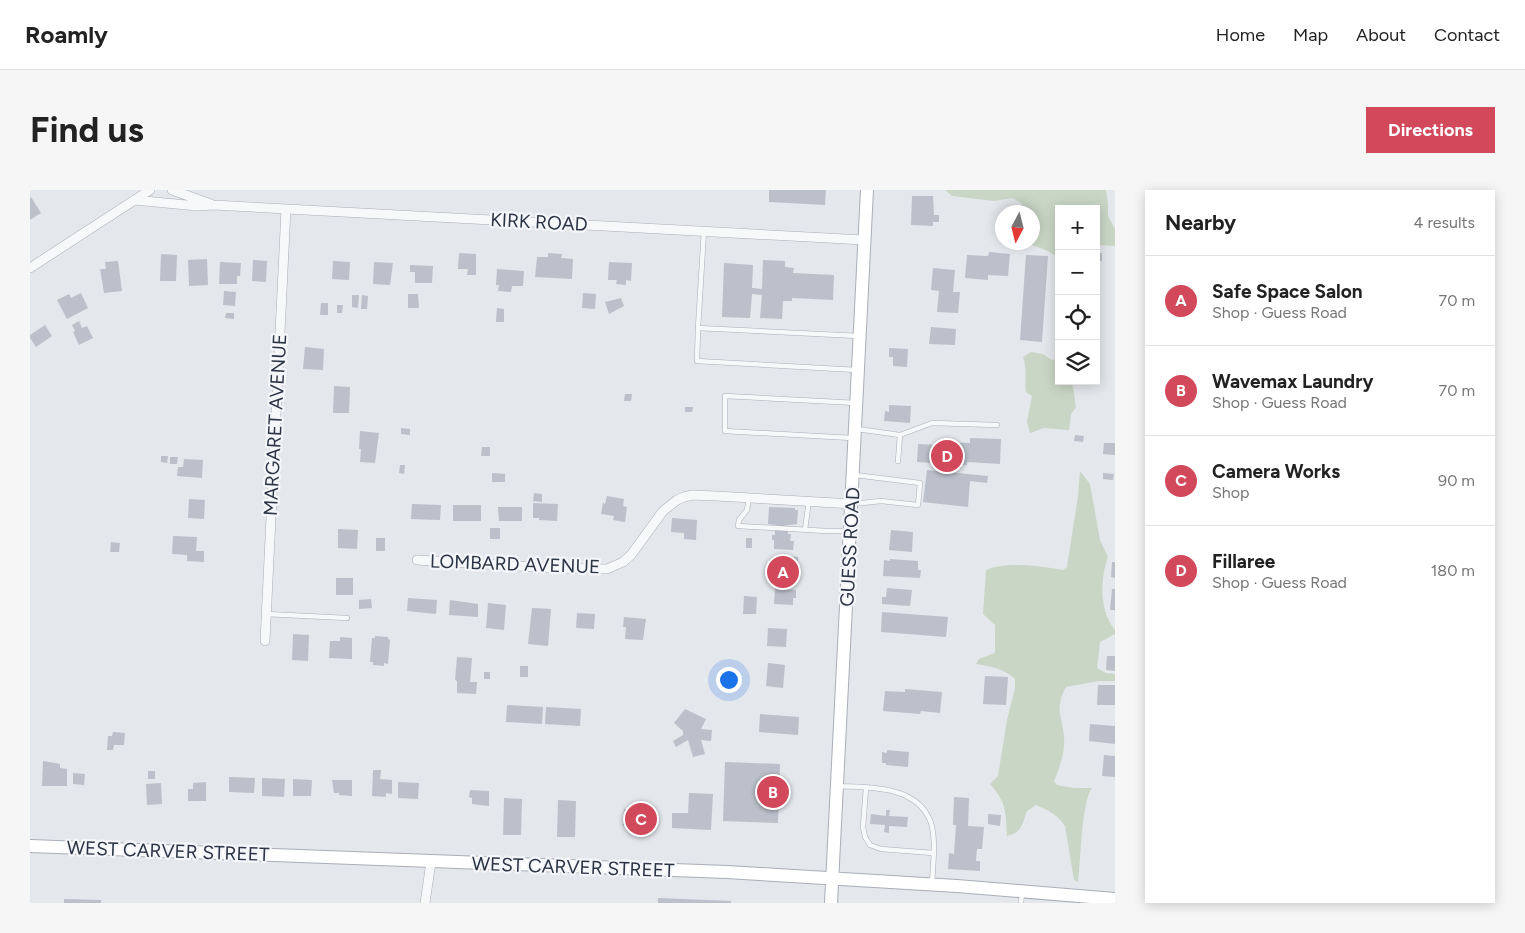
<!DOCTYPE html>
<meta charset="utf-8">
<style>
:root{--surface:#fff;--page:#f6f6f6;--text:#222;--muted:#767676;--line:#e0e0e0;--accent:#d1495b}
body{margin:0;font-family:Figtree,sans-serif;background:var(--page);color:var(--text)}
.controls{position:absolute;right:15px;top:15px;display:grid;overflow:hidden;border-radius:0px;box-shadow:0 2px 12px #0003}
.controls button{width:45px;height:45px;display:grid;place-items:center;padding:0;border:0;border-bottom:1px solid var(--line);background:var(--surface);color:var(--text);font:25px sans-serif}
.compass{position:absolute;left:965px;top:15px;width:45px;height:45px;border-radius:50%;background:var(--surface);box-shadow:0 2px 12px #0003;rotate:187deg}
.you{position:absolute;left:698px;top:489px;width:18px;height:18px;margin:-12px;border:4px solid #fff;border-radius:50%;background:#1a73e8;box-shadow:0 0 0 8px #1a73e833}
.badge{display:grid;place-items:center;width:32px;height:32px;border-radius:50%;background:var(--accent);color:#fff;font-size:16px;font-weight:700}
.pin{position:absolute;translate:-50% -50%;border:2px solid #fff;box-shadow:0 1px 5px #0006}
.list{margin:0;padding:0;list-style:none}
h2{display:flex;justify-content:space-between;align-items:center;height:65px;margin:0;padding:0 20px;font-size:21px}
h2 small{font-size:16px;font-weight:400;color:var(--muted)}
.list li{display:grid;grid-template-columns:32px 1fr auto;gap:15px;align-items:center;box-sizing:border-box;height:90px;padding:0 20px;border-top:1px solid var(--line)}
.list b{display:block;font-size:19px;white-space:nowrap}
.list p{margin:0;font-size:16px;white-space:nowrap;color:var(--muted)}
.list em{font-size:16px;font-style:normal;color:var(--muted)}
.icon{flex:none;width:28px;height:28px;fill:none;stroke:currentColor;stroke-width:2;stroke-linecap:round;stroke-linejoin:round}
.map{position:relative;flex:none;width:1085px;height:713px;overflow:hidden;border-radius:0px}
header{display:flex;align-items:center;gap:30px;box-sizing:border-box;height:70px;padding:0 25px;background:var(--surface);border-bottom:1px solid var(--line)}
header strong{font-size:24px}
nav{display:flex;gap:28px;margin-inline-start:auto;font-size:18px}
.intro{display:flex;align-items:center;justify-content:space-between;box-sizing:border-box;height:120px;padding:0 30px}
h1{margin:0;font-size:35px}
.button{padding:12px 22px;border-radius:0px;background:var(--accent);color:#fff;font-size:18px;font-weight:700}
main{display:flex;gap:30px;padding:0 30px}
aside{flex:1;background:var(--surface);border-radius:0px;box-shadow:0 2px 12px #0003}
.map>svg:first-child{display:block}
</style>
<header>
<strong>Roamly</strong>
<nav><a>Home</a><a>Map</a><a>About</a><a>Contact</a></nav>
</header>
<div class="intro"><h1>Find us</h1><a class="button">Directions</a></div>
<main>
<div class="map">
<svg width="1085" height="713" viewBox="0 0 1085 713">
<rect width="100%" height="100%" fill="#e4e7ec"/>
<path fill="#c9d6c5" d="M915,0h161l2,14v12l7,13v17l-19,-1v-36h-37v49l-11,-7 -21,-8 5,-1v-30h-14l4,-9 -10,-5 -18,3 -42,-5z
M1001,162l12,2 9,6 7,-2v23h13l4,26 -5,7 -2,16 -25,-2 -14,5 -3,-11 5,-26 -6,-4c-2,-14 2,-20 -3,-35z
M1050,281l10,13 10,56 8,17c-8,22 -9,54 7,73v4l-15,8 -3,26 9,5 9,1v7h-16l-33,6c-14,24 0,36 -2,59 -1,12 -5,23 -10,35l3,4 17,3h18c-11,15 -11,72 -14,94l-4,-2 -9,-54c-7,-11 -17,-16 -29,-21l-9,6c-5,13 -5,22 -20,25 -1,-24 -1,-34 -17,-52l8,-8 9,-56 8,-32v-9c-10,-10 -25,-13 -39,-15l3,-5 16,-6v-28l-12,-11 3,-44c19,-9 56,-4 77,0l4,-3 11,-71z"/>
<path fill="#bbc0ca" d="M739,0h57l-1,15 -56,-3z
M882,6h21l1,19h5v7h-6v4l-22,-1z
M1,7l10,16 -11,7v-22z
M959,62l21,2 -2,22 -20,-1v5l-23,-2 2,-23 21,1z
M429,63l17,1v21h-9l1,-6h-10z
M518,63l14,1 -1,4 12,1 -1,20 -37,-2 2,-20h11z
M1066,63h6v8h-6z
M131,64l16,1 -1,26h-16z
M996,65l22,1 -6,86 -22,-2z
M177,69l1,26 -19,1 -1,-26z
M223,70l14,1 -1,21 -14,-1z
M733,70l22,1v6l9,1 -1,5 41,2 -1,25 -41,-2v3h-9l-1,18 -22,-1 2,-23 -10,-1 -2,24 -28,-1 2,-54 29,2 -1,23 10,1z
M88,71l4,30 -18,2 -4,-24h6l-1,-7z
M303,71l17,1 -1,18 -17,-1z
M190,72l21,1 -1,13h-3v8h-18z
M344,72l19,1 -3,22 -17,-1z
M579,72l23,1 -1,18 -5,-1v5l-10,-1 1,-4h-9z
M380,75l23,1 -1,17h-17v-11h-5z
M903,78l22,2 -2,22h7l-2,21 -21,-1 2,-21 -8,-1z
M467,79l27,2 -1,15h-11l-1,6 -13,-1 1,-6h-3z
M194,101l12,1 -1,14 -12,-1z
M51,103l7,15 -21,11 -10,-19 12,-6 2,4z
M553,103l13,1 -1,15 -13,-1z
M378,104h10l1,14h-11z
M322,105h7l-1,13 -6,-1z
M332,105l6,1 -1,13h-6z
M591,108l3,8 -15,8 -4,-12z
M291,113h7v12h-8z
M307,115h6l-1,8h-5z
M467,118l7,1v13h-8z
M196,123h8v6l-9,-1z
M49,131l3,7 5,-2 6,12 -14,7 -6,-13 2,-1 -3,-6z
M15,135l7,11 -16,11 -6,-9v-3z
M901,137l25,2 -1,16 -26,-1z
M275,157l19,2 -1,21 -20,-1z
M859,158l19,1 -1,18 -14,-1v-9h-4z
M304,196l16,1 -1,26h-16z
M595,204h7l-1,7h-7z
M859,215l22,1 -1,17 -26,-2 1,-10 4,1z
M655,217h8l-1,5h-7z
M371,238l9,1v6l-9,-1z
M330,241l19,2 -4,30 -15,-1 1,-13h-2z
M1045,245l9,1 -1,6 -9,-1z
M940,248l31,1 -1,25 -33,-2v3l-50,-3 1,-18 20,1v-3l32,1z
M1074,253h11v12l-12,-1z
M452,257h8v9h-9z
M131,266h7l-1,7 -6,-1z
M140,267h8l-1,7h-7z
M154,269l19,1 -1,18 -25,-2 1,-9h5z
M370,275h5l-1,9 -5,-1z
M897,280l61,6 -1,7 -17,-2 -2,26 -45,-5z
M462,283l13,1v8h-13z
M1073,283l11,1 -1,6 -10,-1z
M504,303l8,1v8l-9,-1z
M577,306l17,3 -1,7 4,1 -2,15 -12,-2 1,-4 -13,-2 2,-11 2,1z
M159,309l16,1 -1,19 -16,-1z
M503,313l25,1 -1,17 -18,-1v-2h-6z
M382,314l29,1 -1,15 -29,-1z
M423,315h28v16h-28z
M468,317h24v14h-23z
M739,317l26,1v2h3l-1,14 -14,2 -15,-2z
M642,328l25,2 -1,20 -12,-1v-6l-13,-1z
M460,338h10v11h-10z
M308,339l20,1 -1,19 -19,-1z
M745,339l13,1v4h3l-1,7h4l-1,9 -19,-1v-9h-2v-5h3z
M861,340l22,2 -1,20 -23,-2z
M143,346l24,1 -1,14h8v11l-17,-1v-6l-15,-1z
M346,348h9v13h-9z
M716,348h6v10h-6z
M81,352l9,1 -1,9h-9z
M755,366l13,1v10l-4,-1v12l-22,-1 1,-19 12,1z
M860,369l28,2v9h3l-1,8 -37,-2 1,-16 6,1z
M1082,372h3v16l-4,-1z
M306,388h17v17h-17z
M745,398l21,2v8h-3v7l-19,-1z
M857,398l25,2 -2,16 -28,-2v-7h4z
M1082,399h3v21h-5z
M714,406l13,1 -1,17h-13z
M378,408l29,2 -1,14 -29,-3z
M341,409l1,9 -13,1v-9z
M420,410l28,4v13l-29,-2z
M458,413l18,2 -2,25 -18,-2z
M502,418l19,1 -3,37 -20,-2z
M852,422l66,5 -2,20 -65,-5z
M547,423l18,1 -1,15 -18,-1z
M594,427l22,2 -3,21 -18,-1 1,-12h-3z
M738,438l19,1 -1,18 -19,-1z
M263,444l16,1 -1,26 -16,-1z
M345,446l13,1v2l2,1 -2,24 -4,-1v3l-11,-1v-3h-3l2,-24h3z
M310,447l12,1v21l-23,-1 1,-17h10z
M1077,466h8v15l-9,-1z
M427,467l15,1 -2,24h7l-1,12 -19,-1v-12l-2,-1z
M738,473l17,2 -2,23 -17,-2z
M490,476h8v11h-8z
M454,482h6v7h-6z
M955,486l23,1 -2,28 -23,-1z
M1068,495h17v20h-18z
M875,499l37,3 -2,21 -19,-2 -1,3 -37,-3 2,-20 20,1z
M477,515l36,2 -1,17 -36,-2z
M516,517l35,2 -1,17 -35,-2z
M655,519l21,10 -5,10 11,1 -1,11 -10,-1 4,14 -12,3 -5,-17 -12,7 -3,-6 10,-6v-4l-9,-8z
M730,524l39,3 -1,18 -39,-3z
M1060,534l25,2v18l-26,-3z
M83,542l12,1 -1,12h-10l-1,5h-6l1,-14h4z
M857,560l22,2 -1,15 -22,-2v-2h-4v-11l5,1z
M1074,565l11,1v21l-13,-1z
M13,571l17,3v4l7,1v17h-25z
M695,572l55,2 -2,59 -55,-2z
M343,580h8l-1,9 12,1v14l-6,-1v4l-14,-1z
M118,581h7v8h-7z
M43,583l12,1 -1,11 -11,-1z
M199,587l26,1 -1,15 -25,-1z
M232,588l23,1 -1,18 -22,-1z
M263,589l19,1 -1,16h-18z
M302,590h20v16l-13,-1v-2h-5z
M176,592v19h-18v-12h5v-6z
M368,592l21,1 -1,16 -20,-1z
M131,593l1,21 -15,1 -1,-21z
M440,600l19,1v15l-17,-2v-6l-3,-1z
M659,603l24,1 -2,36 -39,-2v-15h16z
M924,607l15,1 -1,28 16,1 -2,22h-5l-1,12h4v10l-32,-2 1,-16 5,1 2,-29h-3z
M474,608l18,1 -1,36h-18z
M528,610l18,1 -1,36h-18z
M594,619l23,1v2l11,1v13h-35z
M856,620h4l-1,6 19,1 -1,10 -18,-1v7l-5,-1 1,-7 -15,-1 1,-10 15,2z
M958,624l13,1 -1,11 -12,-2z
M628,708l73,3v2h-73z
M34,709l37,1v3h-37z"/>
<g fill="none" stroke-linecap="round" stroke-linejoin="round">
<defs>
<path id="lane" d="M668,138l6,-97
M827,180l-160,-9 1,-33 161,8
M827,239l43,6 -2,26
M870,245l32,-12 65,2
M822,248l-127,-7v-35l131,7
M719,308l-2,12 -8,10 -1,6 89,5h22
M823,314l28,-3 37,4 2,-22 -65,-8
M775,339l4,-28
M236,424l81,4
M808,596c31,2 75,-1 91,32 8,15 4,48 3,65
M836,598l-3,39 2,10 5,8 11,4 52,4
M991,713l1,-10"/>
<path id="street" d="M142,0l39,14
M104,10l63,6 16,-1 651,35
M0,78l120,-78
M387,370l133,8 57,1 16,-7 8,-7 32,-44 14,-11 7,-3 9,-2 23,1 137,8
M235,451l21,-432
M395,713l6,-41"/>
<path id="secondary" d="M0,656l697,26 230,14 158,13
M801,713l36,-713"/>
</defs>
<use href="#lane" stroke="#a9aeb7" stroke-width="5.5"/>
<use href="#street" stroke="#a9aeb7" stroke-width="10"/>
<use href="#secondary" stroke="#a9aeb7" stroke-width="14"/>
<use href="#lane" stroke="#f7f8fa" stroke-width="4.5"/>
<use href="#street" stroke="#f7f8fa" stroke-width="9"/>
<use href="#secondary" stroke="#fff" stroke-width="12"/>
</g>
<g text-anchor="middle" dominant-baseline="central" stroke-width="4.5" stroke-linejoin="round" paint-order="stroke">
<g font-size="19" fill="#2b3445" stroke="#f4f6f9">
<text transform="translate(509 32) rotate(3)">KIRK ROAD</text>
<text transform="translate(245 235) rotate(-87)">MARGARET AVENUE</text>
<text transform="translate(820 357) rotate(-87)">GUESS ROAD</text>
<text transform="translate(485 374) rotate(2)">LOMBARD AVENUE</text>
<text transform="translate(138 661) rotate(2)">WEST CARVER STREET</text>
<text transform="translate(543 677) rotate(2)">WEST CARVER STREET</text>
</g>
</g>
</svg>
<div class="controls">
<button>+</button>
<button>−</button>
<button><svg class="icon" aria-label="locate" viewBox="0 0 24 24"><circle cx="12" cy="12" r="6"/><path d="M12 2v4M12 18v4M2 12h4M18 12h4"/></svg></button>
<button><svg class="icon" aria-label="layers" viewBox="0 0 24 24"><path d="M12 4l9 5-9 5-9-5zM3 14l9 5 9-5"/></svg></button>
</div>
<svg class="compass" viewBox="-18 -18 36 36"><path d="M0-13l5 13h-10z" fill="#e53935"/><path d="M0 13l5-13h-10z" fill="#767676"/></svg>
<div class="you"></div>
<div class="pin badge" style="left:753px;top:382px">A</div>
<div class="pin badge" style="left:743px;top:602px">B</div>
<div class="pin badge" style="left:611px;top:629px">C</div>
<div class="pin badge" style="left:917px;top:266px">D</div>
</div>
<aside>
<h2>Nearby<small>4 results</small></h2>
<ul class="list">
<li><span class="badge">A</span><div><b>Safe Space Salon</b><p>Shop · Guess Road</p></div><em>70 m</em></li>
<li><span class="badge">B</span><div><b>Wavemax Laundry</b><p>Shop · Guess Road</p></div><em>70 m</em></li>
<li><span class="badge">C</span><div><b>Camera Works</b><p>Shop</p></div><em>90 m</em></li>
<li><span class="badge">D</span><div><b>Fillaree</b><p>Shop · Guess Road</p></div><em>180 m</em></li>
</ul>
</aside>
</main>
